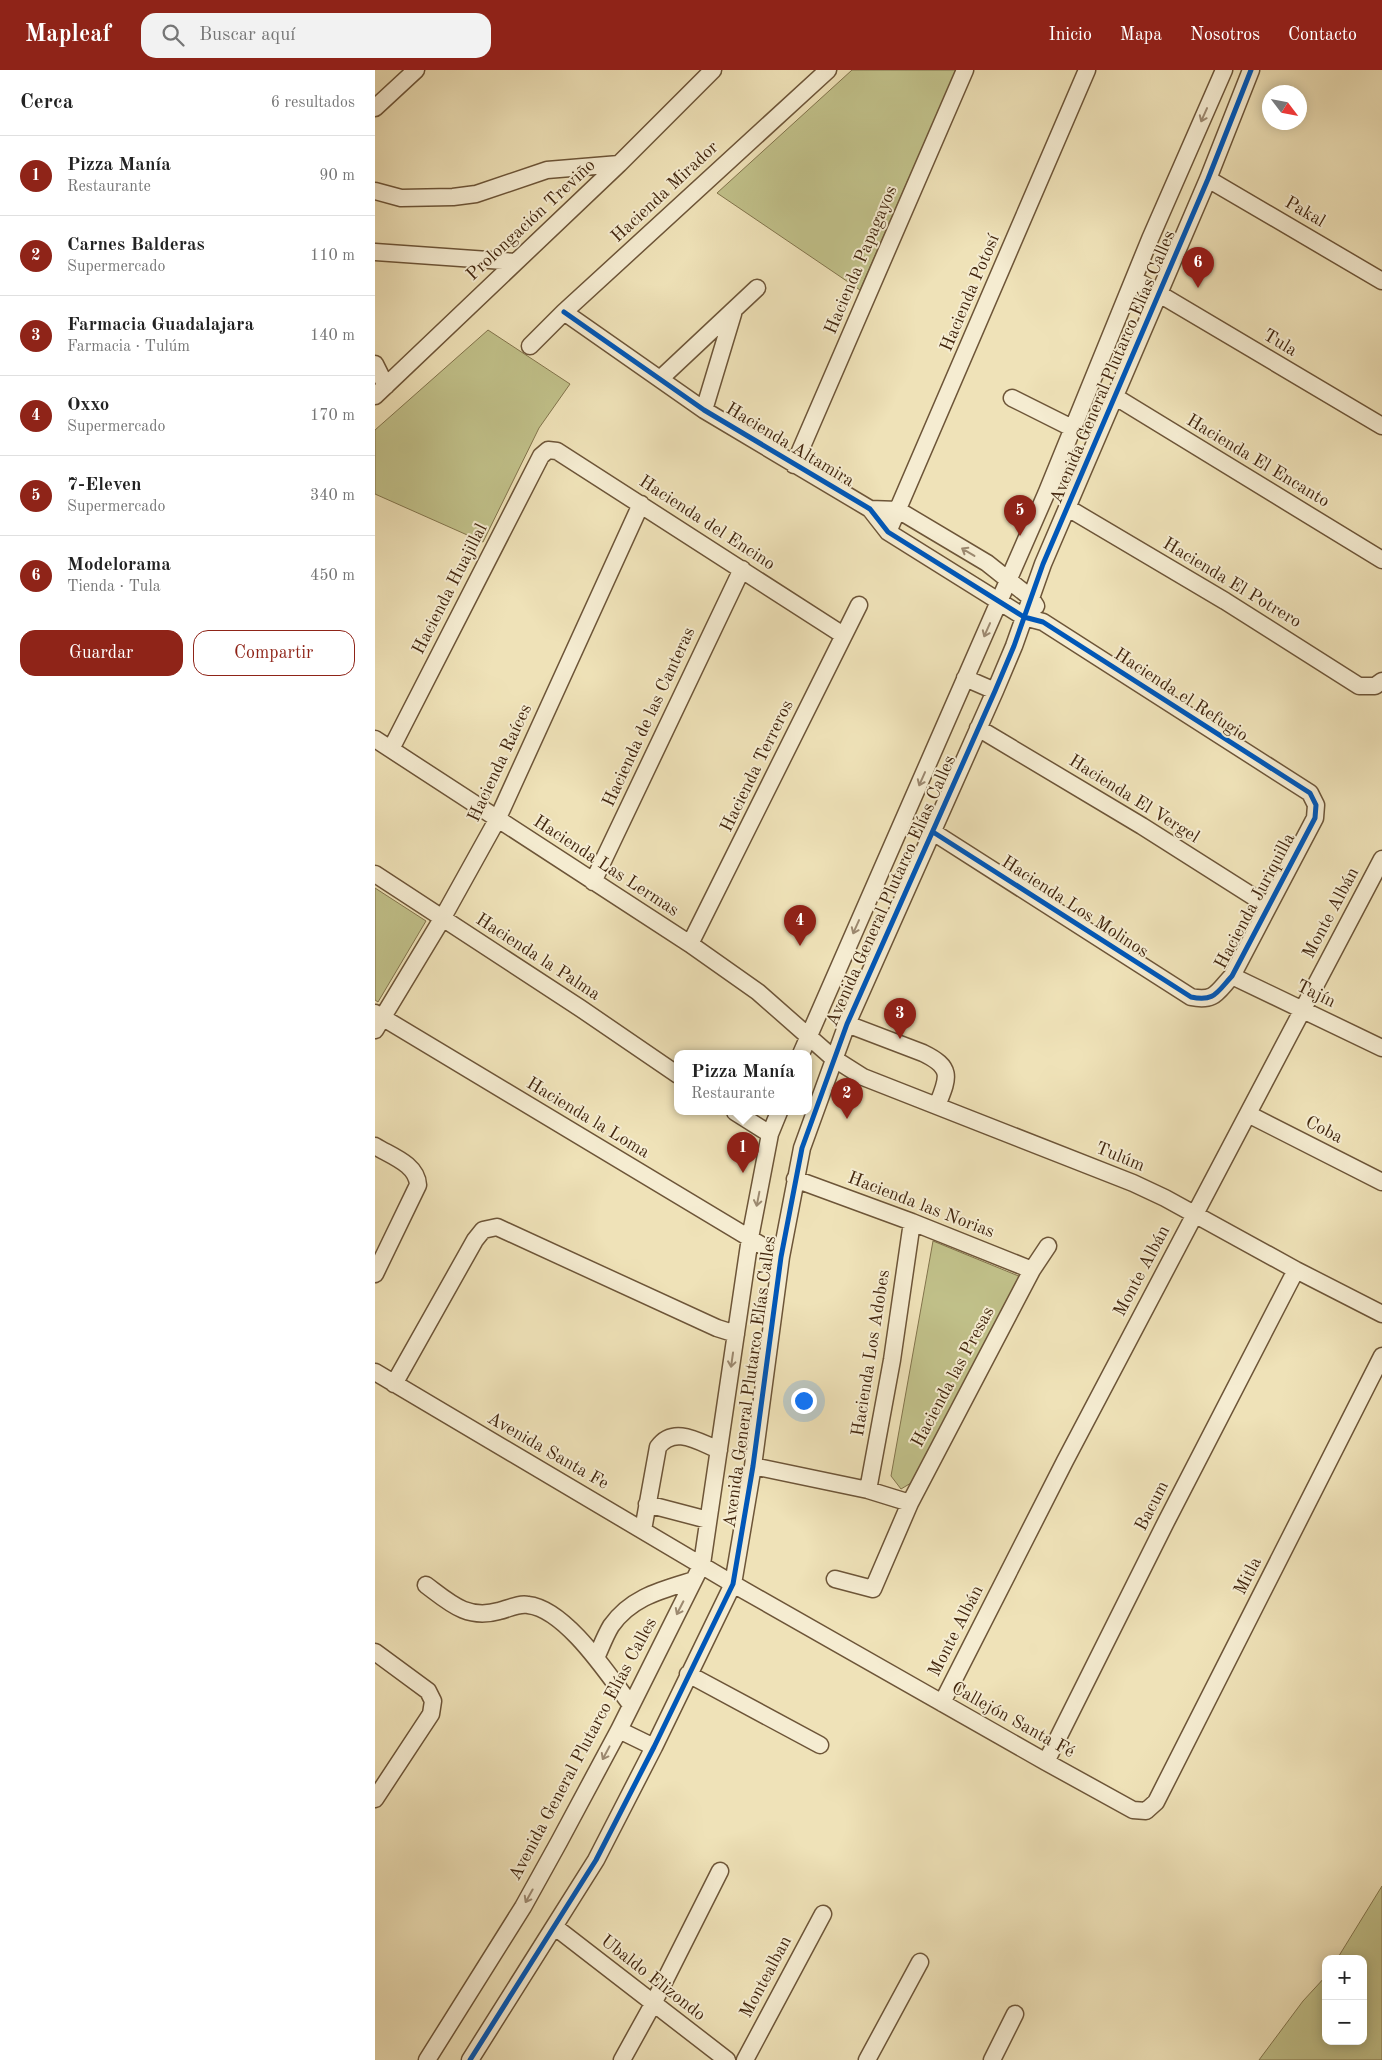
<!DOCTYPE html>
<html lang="es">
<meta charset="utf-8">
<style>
:root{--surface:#fff;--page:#f2f2f2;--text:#222;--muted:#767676;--line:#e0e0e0;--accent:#8f2418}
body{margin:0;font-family:"Old Standard TT",serif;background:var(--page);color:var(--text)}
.controls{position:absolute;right:15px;bottom:15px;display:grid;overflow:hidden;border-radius:10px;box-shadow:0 2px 12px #0003}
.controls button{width:45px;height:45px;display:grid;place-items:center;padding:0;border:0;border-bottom:1px solid var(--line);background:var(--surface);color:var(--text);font:25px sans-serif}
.compass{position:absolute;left:887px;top:15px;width:45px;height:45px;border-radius:50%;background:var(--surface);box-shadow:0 2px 12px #0003;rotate:122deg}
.you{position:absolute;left:428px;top:1330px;width:18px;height:18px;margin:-12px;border:4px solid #fff;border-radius:50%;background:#1a73e8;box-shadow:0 0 0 8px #1a73e833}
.badge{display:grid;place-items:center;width:32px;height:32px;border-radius:50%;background:var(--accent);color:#fff;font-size:16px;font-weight:700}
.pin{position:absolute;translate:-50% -41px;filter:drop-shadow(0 1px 2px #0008)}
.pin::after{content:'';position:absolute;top:26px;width:18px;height:15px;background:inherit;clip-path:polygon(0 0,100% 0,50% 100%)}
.popup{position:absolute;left:299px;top:980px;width:138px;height:65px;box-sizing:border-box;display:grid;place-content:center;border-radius:10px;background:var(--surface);filter:drop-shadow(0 1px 4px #0005);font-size:16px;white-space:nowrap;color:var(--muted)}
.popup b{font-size:19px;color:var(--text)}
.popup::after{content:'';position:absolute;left:50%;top:100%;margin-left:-10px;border:10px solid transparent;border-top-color:var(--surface)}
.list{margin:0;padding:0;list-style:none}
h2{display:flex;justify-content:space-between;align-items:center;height:65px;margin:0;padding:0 20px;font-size:21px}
h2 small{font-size:16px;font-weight:400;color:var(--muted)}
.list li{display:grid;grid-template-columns:32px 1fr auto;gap:15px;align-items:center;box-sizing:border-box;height:80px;padding:0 20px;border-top:1px solid var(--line)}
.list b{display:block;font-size:19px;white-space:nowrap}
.list p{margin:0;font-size:16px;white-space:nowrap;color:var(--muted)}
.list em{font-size:16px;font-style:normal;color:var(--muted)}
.actions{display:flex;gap:10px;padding:15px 20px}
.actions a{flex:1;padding:11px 0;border:1px solid var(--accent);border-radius:15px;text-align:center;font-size:18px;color:var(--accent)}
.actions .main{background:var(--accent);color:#fff}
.icon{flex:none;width:28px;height:28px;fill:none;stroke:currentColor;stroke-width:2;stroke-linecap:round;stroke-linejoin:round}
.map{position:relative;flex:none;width:1007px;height:1990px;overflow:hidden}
header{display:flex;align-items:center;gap:30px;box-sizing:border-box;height:70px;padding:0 25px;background:var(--accent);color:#fff}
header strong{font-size:24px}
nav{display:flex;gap:28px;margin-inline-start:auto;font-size:18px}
.search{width:350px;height:45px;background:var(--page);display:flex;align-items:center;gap:12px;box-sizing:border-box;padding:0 18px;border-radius:15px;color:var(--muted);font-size:19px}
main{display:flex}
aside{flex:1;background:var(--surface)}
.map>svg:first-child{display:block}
</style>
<header>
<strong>Mapleaf</strong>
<div class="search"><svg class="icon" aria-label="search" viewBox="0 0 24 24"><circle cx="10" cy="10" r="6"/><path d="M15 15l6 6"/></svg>Buscar aquí</div>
<nav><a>Inicio</a><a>Mapa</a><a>Nosotros</a><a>Contacto</a></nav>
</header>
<main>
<aside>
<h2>Cerca<small>6 resultados</small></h2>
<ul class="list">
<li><span class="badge">1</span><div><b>Pizza Manía</b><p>Restaurante</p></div><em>90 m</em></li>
<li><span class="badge">2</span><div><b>Carnes Balderas</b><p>Supermercado</p></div><em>110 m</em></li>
<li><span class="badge">3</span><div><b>Farmacia Guadalajara</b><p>Farmacia · Tulúm</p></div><em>140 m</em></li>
<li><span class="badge">4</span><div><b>Oxxo</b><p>Supermercado</p></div><em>170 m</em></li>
<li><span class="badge">5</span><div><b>7-Eleven</b><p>Supermercado</p></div><em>340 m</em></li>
<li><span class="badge">6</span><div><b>Modelorama</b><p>Tienda · Tula</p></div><em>450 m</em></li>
</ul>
<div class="actions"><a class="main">Guardar</a><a>Compartir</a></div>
</aside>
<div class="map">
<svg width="1007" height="1990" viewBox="0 0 1007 1990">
<rect width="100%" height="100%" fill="#efe2b8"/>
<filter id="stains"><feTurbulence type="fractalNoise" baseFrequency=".004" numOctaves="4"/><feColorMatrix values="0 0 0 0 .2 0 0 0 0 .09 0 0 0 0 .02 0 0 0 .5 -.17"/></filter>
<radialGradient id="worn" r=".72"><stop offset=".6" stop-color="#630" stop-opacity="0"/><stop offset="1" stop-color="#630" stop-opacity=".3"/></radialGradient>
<path fill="#c1c18a" stroke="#82744c" d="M477,0h104l-96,220 -143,-97z
M113,260l82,54 -31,44 -56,114 -108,-48v-64z
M0,818l51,33 -48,81 -3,-2z
M558,1171l88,36 -105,203 -15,9 -10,-13z
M1007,1816v174h-123l44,-59 23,-25v65h37v-82h-26z"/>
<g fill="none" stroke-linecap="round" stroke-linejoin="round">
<defs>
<path id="minor" d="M0,38l41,-38
M833,109l174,102
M0,121l26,7 52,-1 23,-3 71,-24 72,-6
M0,182l141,10
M759,209l248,147
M189,242l140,98 166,99 18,23 136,85 19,5 267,171 6,12 -1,13 -83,158c-15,16 -17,26 -41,21l-258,-165
M155,276l34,-34 264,-242
M0,294l11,22
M285,309l97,-91
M0,326l244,-232 94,-94
M739,326l268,164
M637,328l60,30
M329,340l29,-96
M419,395l171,-395
M693,438l157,93 134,85h16l7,-5
M495,439l28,1 89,53 44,35 5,8
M513,462l199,-462
M590,608l30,13
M603,658l164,98 126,80
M0,669l315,205 68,48 75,66 30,19 270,106 32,15 131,72 86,44
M16,679l150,-293 7,-6 9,1 286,184
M0,804l205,134 98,67
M218,812l149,-313
M315,874l169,-339
M857,906l150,72
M0,943l406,244
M472,954l76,29c31,15 25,25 14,53
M0,960l67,-111 55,-99 144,-316
M426,984l245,-560 104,-255 74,-169
M360,1042l35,22
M873,1044l134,68
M0,1076c16,10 42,18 43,39l-43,89
M420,1109l117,43 120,48
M0,1302l358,212 313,178 87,48 13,1 10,-9 226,-446
M19,1314l81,-144 8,-10 14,-3 220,101 19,6
M378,1396l115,24 42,13
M493,1420l24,-130 20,-138
M272,1434l61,16
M268,1460l15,-83c16,-22 41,-5 61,3
M460,1509l38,10 37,-86 122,-233 16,-24
M51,1515c24,18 41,35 73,26 9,-2 20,-8 29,-6 38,4 81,71 103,100
M0,1582l53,39 5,10 -2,13 -56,85
M221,1588c5,-11 9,-22 15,-32 20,-29 51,-36 83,-46
M313,1604l132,71
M567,1633l123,-242 317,-602
M244,1660l35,17
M671,1692l120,-240 130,-252
M180,1857l172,133
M52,1990l96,-153 36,-65 60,-112 83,-166 48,-326 20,-104 9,-22
M95,1990l126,-200 58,-113 79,-163 20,-118 28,-209 21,-109 45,-124 148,-333 19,-45 29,-82 165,-385 43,-109
M247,1990l31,-56 67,-133
M370,1990l78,-146
M492,1990l53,-98
M617,1990l23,-46"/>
</defs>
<use href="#minor" stroke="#6d5538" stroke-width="19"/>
<use href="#minor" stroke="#f5ecd1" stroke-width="16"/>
<defs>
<path id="cycleway" d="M189,242l140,98 166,99 18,23 136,85 19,5 267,171 6,12 -1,13 -83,158c-15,16 -17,26 -41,21l-258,-165
M95,1990l126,-200 58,-113 79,-163 20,-118 28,-209 21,-109 45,-124 148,-333 19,-45 29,-82 165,-385 43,-109"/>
</defs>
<use href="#cycleway" stroke="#f5ecd1" stroke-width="8"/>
<use href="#cycleway" stroke="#0057b8" stroke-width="5"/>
</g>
<defs><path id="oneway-shaft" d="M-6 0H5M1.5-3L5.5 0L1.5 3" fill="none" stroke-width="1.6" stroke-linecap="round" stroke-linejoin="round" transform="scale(1.25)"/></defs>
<g stroke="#9c8970">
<use href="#oneway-shaft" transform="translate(829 45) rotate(114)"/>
<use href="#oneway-shaft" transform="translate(593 482) rotate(-149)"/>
<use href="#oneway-shaft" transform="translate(612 560) rotate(114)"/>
<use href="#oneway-shaft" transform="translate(547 709) rotate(114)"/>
<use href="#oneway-shaft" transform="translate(481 857) rotate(114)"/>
<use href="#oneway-shaft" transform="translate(383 1129) rotate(101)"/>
<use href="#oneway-shaft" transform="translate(357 1290) rotate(98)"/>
<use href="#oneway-shaft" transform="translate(305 1538) rotate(117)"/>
<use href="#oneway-shaft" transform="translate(231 1683) rotate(118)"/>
<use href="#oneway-shaft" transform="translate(154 1826) rotate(119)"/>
</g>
<g text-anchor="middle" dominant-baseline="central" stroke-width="4" stroke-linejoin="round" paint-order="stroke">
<g font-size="18" fill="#42260e" stroke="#f5ecd1">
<text transform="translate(290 122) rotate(-43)">Hacienda Mirador</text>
<text transform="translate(930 142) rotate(30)">Pakal</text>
<text transform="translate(156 150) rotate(-43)">Prolongación Treviño</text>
<text transform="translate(486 190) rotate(-67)">Hacienda Papagayos</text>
<text transform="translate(595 223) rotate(-67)">Hacienda Potosí</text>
<text transform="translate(905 273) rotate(31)">Tula</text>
<text transform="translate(738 297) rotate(-67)">Avenida General Plutarco Elías Calles</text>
<text transform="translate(415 375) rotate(31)">Hacienda Altamira</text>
<text transform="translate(883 391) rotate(31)">Hacienda El Encanto</text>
<text transform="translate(332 453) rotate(33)">Hacienda del Encino</text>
<text transform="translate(857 513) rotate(31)">Hacienda El Potrero</text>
<text transform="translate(75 519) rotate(-63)">Hacienda Huajillal</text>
<text transform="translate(806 625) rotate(33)">Hacienda el Refugio</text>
<text transform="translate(274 647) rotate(-65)">Hacienda de las Canteras</text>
<text transform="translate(125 693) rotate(-65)">Hacienda Raíces</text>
<text transform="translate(382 696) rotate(-64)">Hacienda Terreros</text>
<text transform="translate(759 729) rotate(32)">Hacienda El Vergel</text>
<text transform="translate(231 796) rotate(33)">Hacienda Las Lermas</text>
<text transform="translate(516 821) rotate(-66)">Avenida General Plutarco Elías Calles</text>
<text transform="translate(880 831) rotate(-62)">Hacienda Juriquilla</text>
<text transform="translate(700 837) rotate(33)">Hacienda Los Molinos</text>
<text transform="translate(956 843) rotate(-62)">Monte Albán</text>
<text transform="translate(163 887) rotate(33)">Hacienda la Palma</text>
<text transform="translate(941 924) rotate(26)">Tajín</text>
<text transform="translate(213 1048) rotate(31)">Hacienda la Loma</text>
<text transform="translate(949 1060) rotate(27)">Coba</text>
<text transform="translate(745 1087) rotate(22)">Tulúm</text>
<text transform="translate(546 1135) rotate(21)">Hacienda las Norias</text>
<text transform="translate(767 1201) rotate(-62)">Monte Albán</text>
<text transform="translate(496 1283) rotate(-81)">Hacienda Los Adobes</text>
<text transform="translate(578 1307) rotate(-62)">Hacienda las Presas</text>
<text transform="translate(375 1312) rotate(-82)">Avenida General Plutarco Elías Calles</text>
<text transform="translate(173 1381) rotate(30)">Avenida Santa Fe</text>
<text transform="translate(777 1436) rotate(-63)">Bacum</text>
<text transform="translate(873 1506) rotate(-63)">Mitla</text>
<text transform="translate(581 1561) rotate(-63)">Monte Albán</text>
<text transform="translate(638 1650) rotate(29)">Callejón Santa Fé</text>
<text transform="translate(208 1679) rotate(-62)">Avenida General Plutarco Elías Calles</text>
<text transform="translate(391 1907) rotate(-62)">Montealban</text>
<text transform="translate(278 1908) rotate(38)">Ubaldo Elizondo</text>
</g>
</g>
<rect width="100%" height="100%" filter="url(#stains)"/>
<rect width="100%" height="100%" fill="url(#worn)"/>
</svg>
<div class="controls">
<button>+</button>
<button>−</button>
</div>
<svg class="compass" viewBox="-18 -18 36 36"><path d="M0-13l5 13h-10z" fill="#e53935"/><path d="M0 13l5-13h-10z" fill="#767676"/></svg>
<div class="you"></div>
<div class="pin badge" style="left:368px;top:1103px">1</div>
<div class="popup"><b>Pizza Manía</b>Restaurante</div>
<div class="pin badge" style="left:472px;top:1049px">2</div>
<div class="pin badge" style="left:525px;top:969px">3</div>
<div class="pin badge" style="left:425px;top:876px">4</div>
<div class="pin badge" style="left:645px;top:466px">5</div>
<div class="pin badge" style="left:823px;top:218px">6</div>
</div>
</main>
